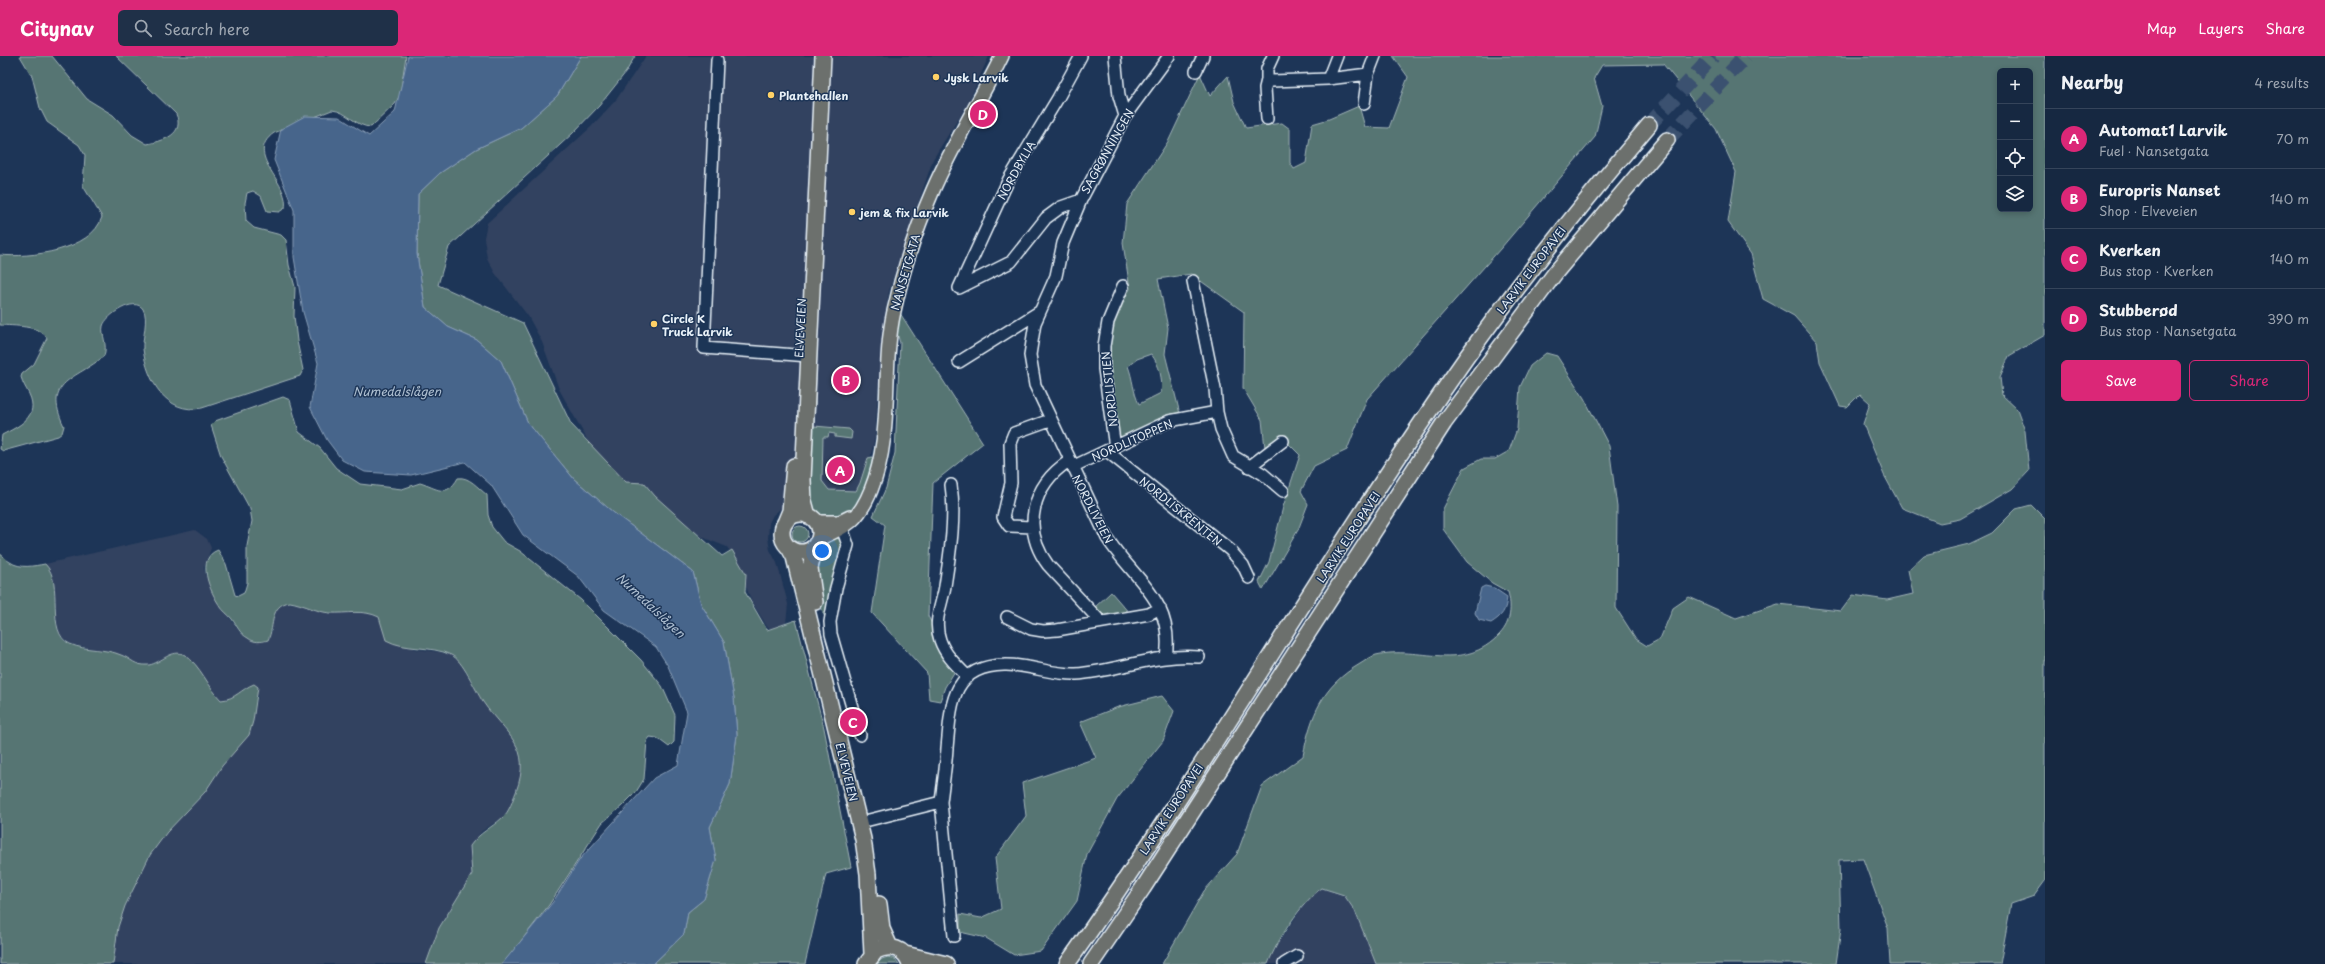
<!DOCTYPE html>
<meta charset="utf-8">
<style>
:root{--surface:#162841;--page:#1f3048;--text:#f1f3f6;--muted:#9ea6b1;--line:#35445a;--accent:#db2777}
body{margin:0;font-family:"Playpen Sans",sans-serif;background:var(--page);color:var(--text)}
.controls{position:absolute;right:12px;top:12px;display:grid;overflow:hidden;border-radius:6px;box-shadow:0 2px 6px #0003}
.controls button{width:36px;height:36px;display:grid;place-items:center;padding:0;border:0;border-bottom:1px solid var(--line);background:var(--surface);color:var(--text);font:20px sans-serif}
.you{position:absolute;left:822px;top:495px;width:14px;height:14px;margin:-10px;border:3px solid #fff;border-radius:50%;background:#1a73e8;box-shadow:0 0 0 6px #1a73e833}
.badge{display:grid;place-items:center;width:26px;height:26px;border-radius:50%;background:var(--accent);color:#fff;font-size:13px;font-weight:700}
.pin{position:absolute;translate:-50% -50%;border:2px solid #fff;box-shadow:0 1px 4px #0006}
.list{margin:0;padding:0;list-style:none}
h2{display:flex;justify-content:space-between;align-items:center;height:52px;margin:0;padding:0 16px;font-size:17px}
h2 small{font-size:13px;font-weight:400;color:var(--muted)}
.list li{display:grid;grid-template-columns:26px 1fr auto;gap:12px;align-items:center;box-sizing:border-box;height:60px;padding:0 16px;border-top:1px solid var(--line)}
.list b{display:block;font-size:15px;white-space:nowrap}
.list p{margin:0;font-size:13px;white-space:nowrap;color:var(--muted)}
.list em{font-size:13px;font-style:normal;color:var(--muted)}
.actions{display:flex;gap:8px;padding:12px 16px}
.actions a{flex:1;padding:9px 0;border:1px solid var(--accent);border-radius:6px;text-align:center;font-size:14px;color:var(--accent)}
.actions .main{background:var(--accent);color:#fff}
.icon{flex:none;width:22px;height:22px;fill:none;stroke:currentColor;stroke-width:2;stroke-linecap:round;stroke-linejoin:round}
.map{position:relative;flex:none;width:2045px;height:908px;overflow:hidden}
header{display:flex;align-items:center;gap:24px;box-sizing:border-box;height:56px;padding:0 20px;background:var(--accent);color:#fff}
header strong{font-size:19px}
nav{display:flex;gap:22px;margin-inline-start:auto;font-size:14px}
.search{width:280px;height:36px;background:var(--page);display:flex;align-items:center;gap:10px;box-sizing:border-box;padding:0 14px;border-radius:6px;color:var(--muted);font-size:15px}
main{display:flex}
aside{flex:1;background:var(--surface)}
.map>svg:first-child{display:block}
</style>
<header>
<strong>Citynav</strong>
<div class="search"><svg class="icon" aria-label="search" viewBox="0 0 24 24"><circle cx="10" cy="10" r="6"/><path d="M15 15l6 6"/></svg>Search here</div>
<nav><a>Map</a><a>Layers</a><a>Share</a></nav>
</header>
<main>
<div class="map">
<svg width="2045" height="908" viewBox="0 0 2045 908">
<rect width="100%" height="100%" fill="#1d3557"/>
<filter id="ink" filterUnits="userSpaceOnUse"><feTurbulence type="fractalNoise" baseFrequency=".025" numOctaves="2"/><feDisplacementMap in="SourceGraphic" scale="8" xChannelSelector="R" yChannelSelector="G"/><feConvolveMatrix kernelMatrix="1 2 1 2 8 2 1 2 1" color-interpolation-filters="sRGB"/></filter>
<g filter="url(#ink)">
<path fill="#334260" d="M646,0h343l-21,47 -35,56 -44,132 -8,56 -6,89 -13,59 -78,11 -11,9 -4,8 -1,15 2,12 7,13 11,41 -2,19 -10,5h-8l-16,-26 -18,-45 -7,-10 -25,-10 -79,-55 -30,-32 -34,-61 -17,-47 -14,-26 -33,-43 -8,-15 -3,-20 3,-15 104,-96 25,-27z
M195,474l12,9 4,9 -7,20 2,8 19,35 16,23 31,-2v-13l3,-10 10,-6 14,1 32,9 20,-2 6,2h15l7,4 4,6v9l32,17 25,3 12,3 7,6 24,40 34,44 5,20 -1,13 -12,31 -7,9 -20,13 -12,15 2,28 -33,54 -13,36h-313l5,-37 7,-21 25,-51 17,-23 38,-40 17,-26 26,-31 10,-39 -12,-9 -10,10 -15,3 -9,-9 -8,-15 -19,-20 -7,-3 -9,2 -10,7 -11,3 -14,-2 -13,-8 -51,-11 -11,-10 -3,-17 -1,-28 -4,-17 -6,-8z
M1322,832l22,7 11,16 21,53h-108l4,-11 38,-57z"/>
<path fill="#577573" stroke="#a0b3b6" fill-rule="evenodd" d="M20,0h32l35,43 26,16 19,20 15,9c17,-3 38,-10 29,-30l-60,-58h290l-6,39 -5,9 -24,23c-15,0 -24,-16 -39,-17l-58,23c-31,22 16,48 11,75l-6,4 -12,-1 -6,-15 -8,-5 -6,2 -2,10 1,18 8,7 27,7 5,5 3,25 6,22 -1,29 3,25 6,29 -3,6 -98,32c-36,7 -55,-28 -59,-59 -1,-12 6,-30 0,-40 -8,-13 -37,6 -40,17 -2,9 5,18 1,30 -28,24 -62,24 -40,70l-2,7 -4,3 -55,15 -3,-2 2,-14c17,-9 38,-18 27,-41 -3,-6 -6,-10 -8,-17l1,-3 12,-10 13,-26c-7,-13 -34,-12 -47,-13v-70c29,3 92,-4 102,-38l-19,-31 2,-31 -6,-10 -32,-23 -7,-14 -8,-32z
M581,0h54l-9,16 -27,34 -26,27 -124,114 -11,38 85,38 48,101 55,58 18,1 11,13 67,60 10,-6 14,24 -1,18 22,38 29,-10 28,108 27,139 -25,7 -21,90h-152l31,-30 4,-22 16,-13 12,-39 -6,-33 20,-43 7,-49 -3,-37 -10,-56 -23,-38 -8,-32 -79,-59 -40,-34 -46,-56 -27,-62 -24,-21 -29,-13 -23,-20 -8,-53 1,-60 22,-21 36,-24 45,-21 36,-32z
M1393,0h652v279l-36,21 -9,21 2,18 15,14 8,22 4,40 -17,18 -52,30 -20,4 -38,-15 -18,-33 -21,-51 7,-21 -10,-9 -13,13 -7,-1 -20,-44 -3,-20 -23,-26 -31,-17 -12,-45 -23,-32 8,-50 -20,-43 -53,-65 -61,1 -8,13 8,28 -7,31 -94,111 -134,151 -20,51 -33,16 -13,25 7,13 -10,26 -35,60 -4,-8 10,-20 14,-55 17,-52 -16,-16 -19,9 -3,-28 -19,-32 1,-76 -53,-38 -33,5 10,49 -3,26 15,60 -63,29 -12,-91 6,-32 19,-31 -7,-46 4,-39 42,-64 31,-66 10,22 18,-20 6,26 12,26 36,-5 8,6v34l4,6 12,-6 6,-39 17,-5 30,-13 6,21 24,1 19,-51zM2000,15h30v138h-30zM1151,298c9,11 12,26 10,39l-22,11c-6,-12 -6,-25 -11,-38l9,-7z
M898,254l85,133 -50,40 -5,133 27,55 -10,16 -5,14 -11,-2 -2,-26 -55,-60 13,-88 -12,-9 13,-28 9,-35 5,-110 -5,-17z
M815,293l2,3 -3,74 35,3 3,3 -1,7 -16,-2v-3l-6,-1 -1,4h-5l-1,44 7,9 27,1 4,-8 8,-25 4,-1 1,3c-7,32 -16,66 -57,55l-7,-9z
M1546,297l11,3 27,42 25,48 8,61 -1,101 20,31 11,7 13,-7 13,-31 16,-11 47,21 42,-14 63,7 12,-16 34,5 26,-6 -5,-24 16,-15 45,-11 23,-11 24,-24 15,-4 14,14v362l-11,15 -23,8 -11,60h-110l-2,-36 -25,-69 -24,1 2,69 -5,35h-460l-21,-53 -11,-16 -22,-7c-20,13 -46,54 -54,76h-106l42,-73 33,-37 25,-68 41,-30c8,-41 19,-70 57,-92 5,-3 10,-7 16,-9 43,-10 87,19 124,-21 11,-12 12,-27 8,-42l-16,-9 -25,-21 -24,-33v-20l21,-41 17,-9h14l14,-8 8,-22 3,-42 10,-21z
M283,341l7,3 9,32 21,16 16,20 24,16 42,5 18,-6c17,5 26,16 38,-5 11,-2 20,10 29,17l1,20 4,12 12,15 16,9 61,49 60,60 21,26 13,29 -1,27 -5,5 -12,-9 -7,-1 -3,4 -3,38 -8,13 -14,14 -20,17 -53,82 -46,59h-77l13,-36 33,-54 -2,-28c10,-14 20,-17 32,-28 8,-7 10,-17 14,-26 17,-47 -10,-56 -33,-90 -8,-12 -20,-42 -32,-47 -21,-10 -45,-4 -65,-15l-7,-23c-16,-8 -32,-3 -49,-4 -13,-1 -27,-9 -40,-11 -21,3 -15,24 -22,38 -7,2 -14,3 -20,-2 -8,-4 -11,-12 -16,-19 -3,-4 -9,-8 -12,-13 -10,-14 -25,-48 -2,-56l8,14 9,31 3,1 6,-3 3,-10v-37l5,-25 -2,-12 -29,-53 -10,-31 4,-4z
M792 478a8 8 0 1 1 16 0a8 8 0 1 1-16 0Z
M835,482l5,1 3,6 -17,75c-10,-22 -21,-72 9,-82z
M0,498c4,2 6,6 10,8 10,7 24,4 35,2 20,19 -1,68 25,80 16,7 35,4 51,11 11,4 13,11 28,10 12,-2 23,-17 36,-10 16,11 23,32 36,45 15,-1 20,-11 33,-16l4,3 -5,34 -4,14 -27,31 -17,26 -38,40 -17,23 -25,51 -7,21 -5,37h-113z
M1111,536l19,22 -22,4 -14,-10z
M1162,640l12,15 -11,30 -46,58 -30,55 -10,47 -36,50 -27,4 -28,-17 -26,-6v-18l21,4 20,-9 -6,-51 31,-42 -4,-33 74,-25 -16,-36 38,-15z
M888,901l7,2 4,5h-22l5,-5z"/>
<path fill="#46658b" stroke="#879db7" d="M408,0h173l-24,40 -36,32 -45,21 -36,24 -22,21 -1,60 8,53 23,20 29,13 24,21 27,62 46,56 40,34 79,59 8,32 23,38 10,56 3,37 -7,49 -20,43 6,33 -12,39 -16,13 -4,22 -31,30h-151l51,-62 27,-43 74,-81 24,-13 9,-53 -19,-46 -12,-19 -52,-37 -26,-34 -55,-41 -32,-50 -26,-23 -54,13 -46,-3 -23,-12 -15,-20 -17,-33 8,-44 -15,-51 -9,-55v-47l-20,-50 7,-31 24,-13 34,1 30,19 26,-24z
M1485,530l9,2 13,9c-1,14 -5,19 -16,26l-12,-3 -4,-7 6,-25z"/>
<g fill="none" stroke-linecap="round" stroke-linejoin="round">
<path stroke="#3b516f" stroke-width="15" stroke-dasharray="15 8" stroke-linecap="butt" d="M1649,69l64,-69
M1667,84l79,-84"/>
<defs>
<path id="minor" d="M1115,0l4,40 6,20
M1273,0l-6,13v11l5,1 56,-2 40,-5
M717,4l-13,288 105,8
M1196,15l7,-15
M1328,23l9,-23
M1267,24l-2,8 2,31
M1364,48l4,-30 7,-18
M1081,144l-18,43 -7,33 -21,47 -5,32 5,30 72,153c26,41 68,63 59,119
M1193,225l22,108 2,23
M959,232l52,-26 35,-44 15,-11 20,-7 44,-84 44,-60
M959,232l50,-109 49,-81 23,-42
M959,306l80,-50
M1115,392l-11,-79v-23l4,-24 15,-36
M1107,395l123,99 13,15 6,13
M1069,405c-37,24 -48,68 -21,104l53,57
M1072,411l97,-46 48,-9 4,17 12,27 30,18 20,17
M1249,411l34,-26
M951,429c5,32 -1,68 -6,101 -3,19 -12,34 -5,54 5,15 17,26 28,37
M840,466l8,23 -12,43 -6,34 1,12 29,101
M1032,471l-23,-1 -6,-9 8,-34 -1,-40 4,-10 36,-13
M1007,561l24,12 12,2 14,-1 92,-16 11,-6
M941,746l13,134
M869,764l72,-18c2,-18 5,-36 6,-54 4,-41 3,-82 57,-83 24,-1 48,10 72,9 42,-3 81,-21 123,-17
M1284,908l13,-8"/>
<path id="major" d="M816,466h24l10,-5
M818,483c29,-12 41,-19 53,-49 23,-57 10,-121 23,-179 9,-42 22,-82 39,-121 20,-46 47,-89 69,-134"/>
<path id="highway" d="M782 477a19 19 0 1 1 38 0a19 19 0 1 1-38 0Z
M808,460l-4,-15 -1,-21 20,-424
M785,467l5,-12 4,-45
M789,492l5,9 69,282 5,35 4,80
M815,546l-5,-34 6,-24
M879,848l3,25 8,18
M905,898l41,10
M866,908l10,-13c14,-7 29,-3 34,13
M1067,908c141,-198 261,-410 401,-609 57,-80 118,-156 181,-230
M1091,908l52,-76 301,-465 112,-151 111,-132"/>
</defs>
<use href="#minor" stroke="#e8f1f8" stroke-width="14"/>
<use href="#major" stroke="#e8f1f8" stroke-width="16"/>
<use href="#highway" stroke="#e8f1f8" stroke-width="18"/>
<use href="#minor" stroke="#1d3557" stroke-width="11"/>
<use href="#major" stroke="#6c706d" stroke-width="13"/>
<use href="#highway" stroke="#6c706d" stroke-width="15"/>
</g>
</g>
<g fill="#ffd166" stroke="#1d3557" stroke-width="1.5">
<circle cx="936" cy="21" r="4"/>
<circle cx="771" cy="39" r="4"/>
<circle cx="852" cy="156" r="4"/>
<circle cx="654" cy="268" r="4"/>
</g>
<g text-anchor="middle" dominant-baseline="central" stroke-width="3" stroke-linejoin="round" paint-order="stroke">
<g font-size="11" font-weight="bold" fill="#e8f1f8" stroke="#1d3557" text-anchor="start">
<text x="944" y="21">Jysk Larvik</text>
<text x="779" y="39">Plantehallen</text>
<text x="860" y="156">jem &amp; fix Larvik</text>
<text x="662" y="262">Circle K<tspan x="662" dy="13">Truck Larvik</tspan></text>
</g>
<g font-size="11" fill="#e8f1f8" stroke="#1d3557">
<text transform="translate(1107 95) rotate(-61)">SAGRØNNINGEN</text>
<text transform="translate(1016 114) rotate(-61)">NORDBYLIA</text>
<text transform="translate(1531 214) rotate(-53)">LARVIK EUROPAVEI</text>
<text transform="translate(905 216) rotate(-74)">NANSETGATA</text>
<text transform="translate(800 272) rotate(-87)">ELVEVEIEN</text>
<text transform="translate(1109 333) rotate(-96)">NORDLISTIEN</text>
<text transform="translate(1132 384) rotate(-24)">NORDLITOPPEN</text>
<text transform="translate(1093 453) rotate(63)">NORDLIVEIEN</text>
<text transform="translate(1181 455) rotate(39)">NORDLISKRENTEN</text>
<text transform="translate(1348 481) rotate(-57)">LARVIK EUROPAVEI</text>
<text transform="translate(847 716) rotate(76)">ELVEVEIEN</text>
<text transform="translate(1171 753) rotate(-57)">LARVIK EUROPAVEI</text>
</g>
<g font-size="12" font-style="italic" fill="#afc0d2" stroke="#1d3557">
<text x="397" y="335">Numedalslågen</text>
<text transform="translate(651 549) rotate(43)">Numedalslågen</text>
</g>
</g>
</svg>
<div class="controls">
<button>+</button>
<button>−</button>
<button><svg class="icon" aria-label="locate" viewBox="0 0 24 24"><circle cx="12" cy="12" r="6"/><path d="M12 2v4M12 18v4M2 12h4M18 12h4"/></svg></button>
<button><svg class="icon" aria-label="layers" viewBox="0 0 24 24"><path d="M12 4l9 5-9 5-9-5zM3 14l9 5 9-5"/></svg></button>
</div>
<div class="you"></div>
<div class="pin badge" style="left:840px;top:414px">A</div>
<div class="pin badge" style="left:846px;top:324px">B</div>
<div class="pin badge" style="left:853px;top:666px">C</div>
<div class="pin badge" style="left:983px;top:58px">D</div>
</div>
<aside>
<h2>Nearby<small>4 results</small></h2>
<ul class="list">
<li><span class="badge">A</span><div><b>Automat1 Larvik</b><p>Fuel · Nansetgata</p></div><em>70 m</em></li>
<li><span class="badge">B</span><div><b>Europris Nanset</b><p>Shop · Elveveien</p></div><em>140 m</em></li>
<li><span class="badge">C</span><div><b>Kverken</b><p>Bus stop · Kverken</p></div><em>140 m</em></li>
<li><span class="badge">D</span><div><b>Stubberød</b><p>Bus stop · Nansetgata</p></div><em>390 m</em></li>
</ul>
<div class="actions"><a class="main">Save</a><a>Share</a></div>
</aside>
</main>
